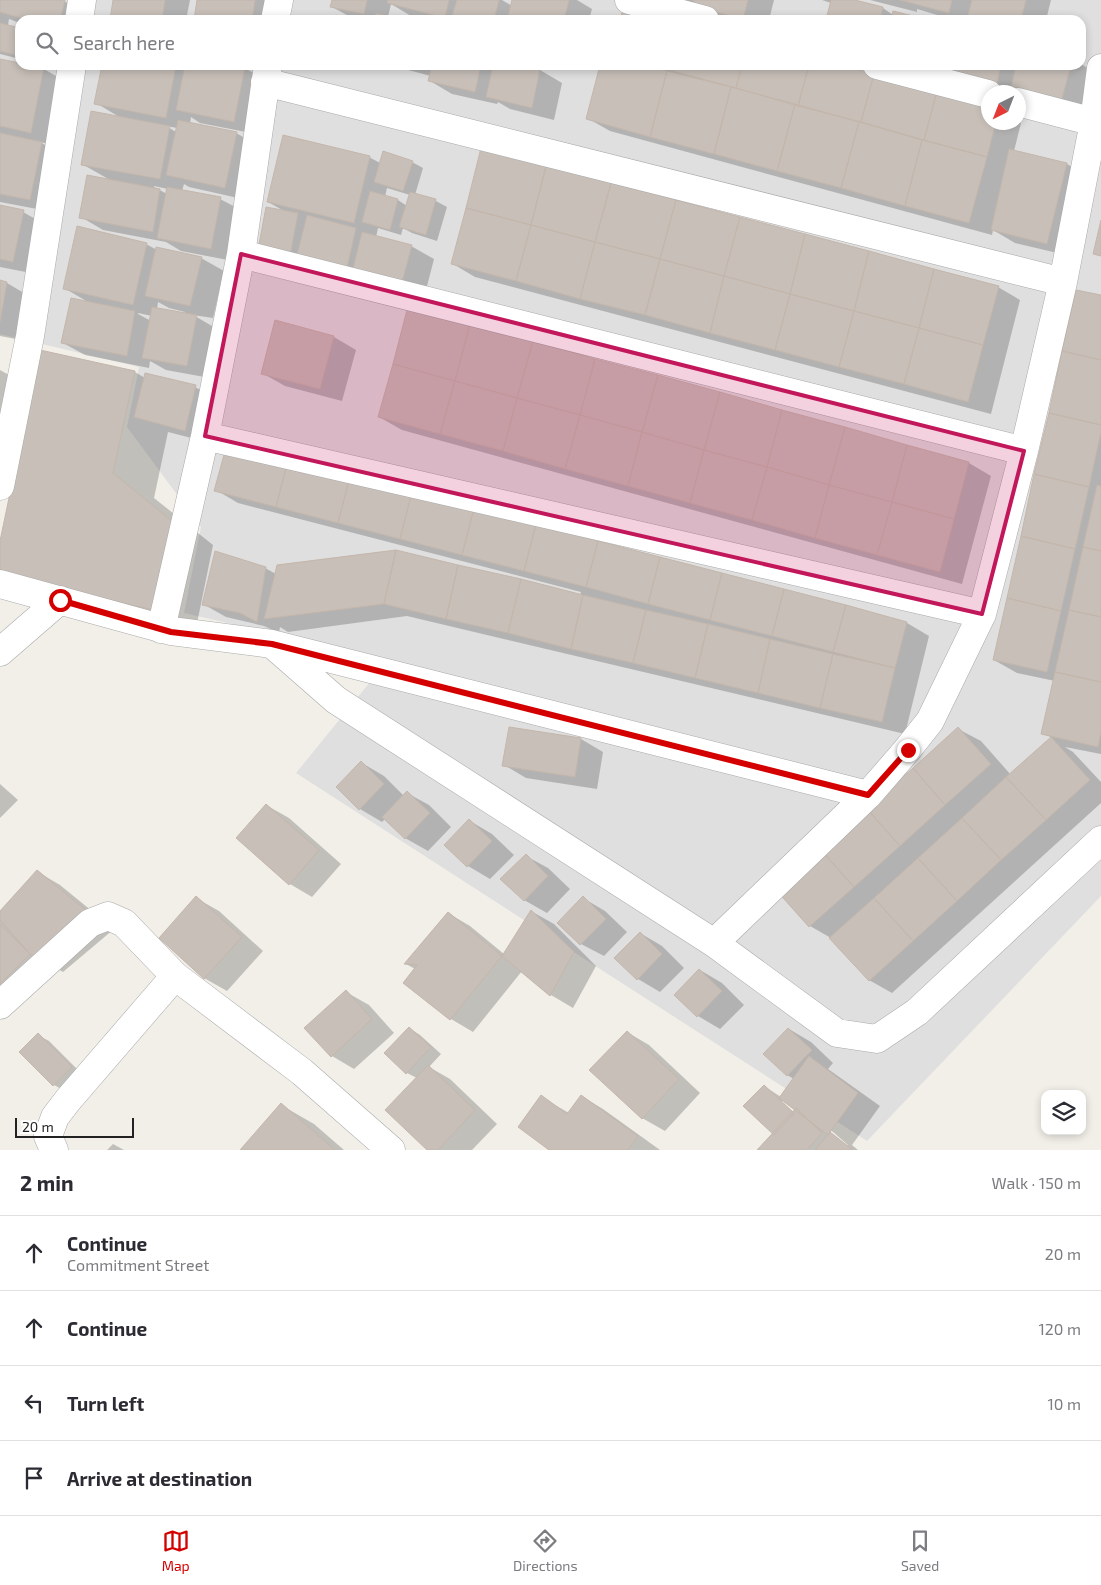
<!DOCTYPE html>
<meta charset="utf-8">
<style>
:root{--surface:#fff;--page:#f7f7f7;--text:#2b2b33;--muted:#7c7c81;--line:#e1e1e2;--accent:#d40000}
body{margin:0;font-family:"Exo 2",sans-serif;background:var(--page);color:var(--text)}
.controls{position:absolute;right:15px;bottom:15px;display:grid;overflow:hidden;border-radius:10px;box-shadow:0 2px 8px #0003}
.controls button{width:45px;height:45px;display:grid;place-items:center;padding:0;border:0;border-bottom:1px solid var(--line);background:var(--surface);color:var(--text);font:25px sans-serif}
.compass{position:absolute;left:981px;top:85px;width:45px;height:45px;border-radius:50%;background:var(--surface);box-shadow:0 2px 8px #0003;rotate:222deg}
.scale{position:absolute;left:15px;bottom:12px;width:119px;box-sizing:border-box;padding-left:5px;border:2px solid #222;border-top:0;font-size:14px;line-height:18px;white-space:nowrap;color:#222;-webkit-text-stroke:4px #fff;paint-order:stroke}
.stop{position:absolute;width:15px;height:15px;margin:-11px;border:4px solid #d40000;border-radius:50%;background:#fff}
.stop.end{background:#d40000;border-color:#fff;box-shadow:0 1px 5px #0008}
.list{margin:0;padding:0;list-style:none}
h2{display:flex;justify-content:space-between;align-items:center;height:65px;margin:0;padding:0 20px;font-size:21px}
h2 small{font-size:16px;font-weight:400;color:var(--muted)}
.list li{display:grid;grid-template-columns:32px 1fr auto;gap:15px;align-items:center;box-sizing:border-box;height:75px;padding:0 20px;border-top:1px solid var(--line)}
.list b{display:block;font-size:19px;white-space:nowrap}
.list p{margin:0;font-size:16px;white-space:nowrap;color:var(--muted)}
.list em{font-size:16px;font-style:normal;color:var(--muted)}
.icon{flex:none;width:28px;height:28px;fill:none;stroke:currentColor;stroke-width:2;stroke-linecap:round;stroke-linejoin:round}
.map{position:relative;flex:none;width:1101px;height:1150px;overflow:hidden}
.search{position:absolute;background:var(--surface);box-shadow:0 2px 8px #0003;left:15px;right:15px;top:15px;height:55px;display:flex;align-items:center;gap:12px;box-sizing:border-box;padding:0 18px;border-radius:15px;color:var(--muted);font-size:19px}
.sheet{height:365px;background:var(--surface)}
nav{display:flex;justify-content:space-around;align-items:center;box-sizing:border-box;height:70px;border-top:1px solid var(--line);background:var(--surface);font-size:14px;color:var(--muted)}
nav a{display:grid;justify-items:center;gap:2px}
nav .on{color:var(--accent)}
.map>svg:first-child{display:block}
</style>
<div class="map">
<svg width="1101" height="1150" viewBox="0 0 1101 1150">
<rect width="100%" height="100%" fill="#f2efe9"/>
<path fill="#e0dfdf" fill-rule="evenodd" d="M0,0h1101v896l-234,245 -571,-368 92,-113 -204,-47 17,-86 -74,-100 12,-60 -139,-33zM20,20h1061v45h-1061zM988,92h30v30h-30z"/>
<path fill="#0003" fill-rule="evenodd" d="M0,0h62l25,14 -2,6h-65v3l-11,-4 -1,7 12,3v30l-20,-5z
M115,0h75l-4,20h-75z
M199,0h80l-3,20h-80z
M333,0h169l10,6 1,-6h64l15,9 -3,11h-161l-17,-4 -20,-12 -3,13 9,3h-41l-24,-13z
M644,0h130l-5,20h-46z
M822,0h28l33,8 10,7 31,5h-97l4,-17z
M870,0h181l-5,20h-67l-6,-4 -1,4h-18l-37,-11v3z
M0,60l44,9 22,13 -12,63 -14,-3 24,14 -11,56 -53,-10z
M1081,64l13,8 -11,46 -65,-26h-30l-107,-27z
M103,65h126l16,3 22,13 -11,53 -56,-11 -9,-6 -1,6 46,10 23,13 -12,54 -58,-13 -5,-3 -2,7 38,8 23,12 -10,50 -52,-10 -15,-9 -63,-12 -22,-13 29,-37 -28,-16 39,-46 -25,-15zM166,126l11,2 -1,4zM154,186l14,3 -1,5 -13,-7z
M389,65h129l22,5 22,13 -8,37 -44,-11 -12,-7 -1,2 -45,-10 -22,-13 1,-5z
M557,65h21l-1,5z
M601,65h235l152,42v15h30v-1l3,2 -7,28 53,13 22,13 -19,79 -55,-13 -22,-13 -1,5 -382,-104 -23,-13z
M369,157l11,6 32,-1 11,6 -8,27 21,6 11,6 -10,34 -25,-8 -9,-5 -2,7 -23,-7 -2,9 35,9 23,13 -9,35 -154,-38 13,-45 -16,-9zM387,188l23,7 -3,11 -9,-6 -13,-3z
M0,206l23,6 23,13 -10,49 -36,-7z
M146,244l11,6 44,8 23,13 -11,47 -20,-3 26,15 -9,48 -44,-8 -16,-9 -1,7 -64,-13 -22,-12 25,-41 -24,-14zM158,302l11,6 16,4v2l-28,-5zM138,313l14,3 -1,5 -13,-7z
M453,264l545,23 22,13 -29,114 -516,-137z
M0,282l7,1 22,13 -8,44 -21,-4z
M1101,296v458l-36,-7 8,5 28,30v21l-209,190 -23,-13 -38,-42 -21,-12 148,-197 23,12 30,34 41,-37 -9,-5 12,-52 -38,-8 -23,-13z
M408,308l561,155 22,13 -29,108 -560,-154 -23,-13z
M334,337l22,13 -14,51 -57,-15 -23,-13z
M0,370l25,14 -25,45z
M135,372l10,6 50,9 23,13 -11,42 -39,-10 -14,66 59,47 -18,88 -160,-35 -35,-51z
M216,490l691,133 22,13 -24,98 -498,-118 -119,16 -8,-5 -1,6 -15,-7 -38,-9 -23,-13 62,-36 11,6 304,21 1,-3 -343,-89z
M581,739l22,13 -6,37 -71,-11 -22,-13z
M362,763l22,13 20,20 3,-3 22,12 22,22 -23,24 -23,-13 -20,-19 -3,3 -22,-13z
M0,784l18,16 -18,18z
M266,805l23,13 52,46 -29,33 -22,-13z
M470,821l22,13 22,21 -24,24 -22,-13 -22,-21z
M526,856l22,12 22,21 -23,24 -23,-13z
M38,872l22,13 54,44 -51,43 -10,-6 -53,32v-85z
M196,898l23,13 44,40 -36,40 -23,-13z
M583,898l22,13 22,21 -23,24 -23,-12z
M531,911l23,13 42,42 -23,42 -22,-13 -29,-24 -49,61 -22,-13 -36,-50 -9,-5 42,-51 22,13 34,28z
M640,933l22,13 22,22 -24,24 -22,-13 -22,-21z
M700,970l22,13 22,22 -24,24 -22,-13z
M346,992l23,13 25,28 -40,36 -22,-13 -26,-28z
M409,1028l11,7 21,19 -12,13 21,12 47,45 -25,26h-43l-12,-72 -10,-5z
M789,1029l22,13 22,21 -5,6 52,37 -28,39 6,5h-99l15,-17 -10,-47 17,11 13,-18 -7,-4zM783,1100l13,10 -3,4 -12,-11zM826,1126l22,19 -1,1 -23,-18z
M627,1032l22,13 51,48 -35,38 -23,-13z
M38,1035l11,6 33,33 -17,17 -11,-6 -33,-33z
M581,1096l22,13 57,41h-109l-10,-53 28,16z
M281,1105l33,19 30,26h-103z
M113,1144l11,6h-17z"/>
<path fill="#c7bfb8" stroke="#c4b6ab" d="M0,0h65l-5,20h-32l-28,-8z
M113,0h52l-3,20h-52z
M197,0h58l-3,20h-58z
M332,0h35l-3,14 -34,-7z
M388,0h61l-4,18 -58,-15z
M457,0h42l-5,20h-29l-13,-4z
M512,0h57l-5,20h-57z
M694,0h54l-5,19 -50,-13z
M831,0h24l28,7 -3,13h-54z
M900,0h52l-3,13z
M972,0h54l-5,20h-34l-19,-5z
M624,6l52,14h-56z
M893,11l36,9h-38z
M376,13l26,7h-28z
M0,23l20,5v28l-20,-5z
M0,59l20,4v2l24,2 -13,66 -31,-7z
M102,65h74l-10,53 -72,-14z
M185,65h50l10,2 -11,55 -58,-12z
M432,65h49l-6,27 -47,-11z
M493,65h30l17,4 -8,39 -46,-11z
M600,65h47l20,6 -17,66 -64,-18z
M651,65h23l-1,6z
M674,65h68l-6,23 -63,-17z
M742,65h67l-11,41 -62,-18z
M809,65h31l34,9 -13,48 -63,-16z
M947,65h54l-5,24 -51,-12z
M1016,65h55l-11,41 -50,-14z
M667,71l64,16 -17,67 -64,-17z
M874,74l63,17 -13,49 -63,-18z
M731,87l64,17 -18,67 -63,-17z
M937,91l51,14v17h8l-9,35 -63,-17z
M795,104l64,18 -18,66 -64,-17z
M91,111l79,15 -10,53 -79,-14z
M178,120l59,12 -12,56 -59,-13z
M859,122l63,18 -17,66 -64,-18z
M0,133l42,9 -12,58 -30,-6z
M283,135l87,21 -16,67 -87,-21z
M922,140l65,17 -18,66 -64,-17z
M481,148l65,18 -15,59 -65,-17z
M1009,149l58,14 -20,81 -56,-14z
M383,151l30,10 -10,30 -29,-9z
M546,166l65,17 -16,59 -64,-17z
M87,175l73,14 -7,43 -74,-14z
M611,183l65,17 -16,59 -65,-17z
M167,187l54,10 -10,52 -54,-11z
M370,191l28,8 -8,31 -28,-8z
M410,192l26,7 -10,36 -27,-8z
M676,200l64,17 -16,59 -64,-17z
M0,205l24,5 -11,52 -13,-3z
M266,207l32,6 -8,43 -32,-6z
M466,208l65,17 -15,56 -65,-17z
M307,215l49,13 -10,44 -50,-13z
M740,217l65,17 -15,60 -66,-18z
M1101,220v36l-8,-2z
M531,225l64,17 -15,57 -64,-18z
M77,226l70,17 -14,62 -70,-16z
M362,232l50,13 -10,37 -49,-13z
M805,234l64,17 -15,60 -64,-17z
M595,242l65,17 -15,56 -65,-16z
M156,247l46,10 -12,49 -45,-10z
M869,251l65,18 -15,59 -65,-17z
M660,259l64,17 -14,57 -65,-18z
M934,269l65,17 -16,59 -64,-17z
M724,276l66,18 -15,56 -65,-17z
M0,280l7,2 -7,40z
M1076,290l25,5v65l-39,-9z
M790,294l64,17 -15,56 -64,-17z
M71,298l64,13 -8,45 -66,-13z
M408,306l62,18 -15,57 -62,-17z
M152,307l45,8 -10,51 -45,-8z
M854,311l65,17 -15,56 -65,-17z
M275,320l59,16 -14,53 -59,-15z
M470,324l63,17 -16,57 -62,-17z
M919,328l64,17 -15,57 -64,-18z
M533,341l62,18 -15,56 -63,-17z
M40,350l95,21 -22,102 59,48 -18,89 -154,-34v-35z
M1062,351l39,9v65l-52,-12z
M595,359l63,16 -16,57 -62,-17z
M393,364l62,17 -15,53 -62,-17z
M145,373l51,12 -11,46 -51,-14z
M658,375l62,17 -16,58 -62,-18z
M455,381l62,17 -14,53 -63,-17z
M720,392l62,18 -15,57 -63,-17z
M517,398l63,17 -15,54 -62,-18z
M782,410l63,17 -16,58 -62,-18z
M1049,413l52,12v7l-12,55 -55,-13z
M580,415l62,17 -14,54 -63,-17z
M845,427l62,18 -15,57 -63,-17z
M642,432l62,18 -14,53 -62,-17z
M227,444l61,16 -12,47 -62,-16z
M907,445l62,17 -15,57 -62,-17z
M704,450l63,17 -15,53 -62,-17z
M288,460l62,16 -12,47 -62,-16z
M767,467l62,18 -14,53 -63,-18z
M1034,474l55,13 -14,62 -54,-13z
M350,476l62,16 -12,47 -62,-16z
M829,485l63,17 -15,53 -62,-17z
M1097,485l4,1v65l-18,-4z
M412,492l62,16 -12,47 -62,-16z
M892,502l62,17 -14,53 -63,-17z
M474,508l62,16 -12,47 -62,-16z
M536,524l62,17 -12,46 -62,-16z
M1021,536l54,13 -14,62 -54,-13z
M598,541l62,16 -12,47 -62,-17z
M1083,547l18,4v66l-32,-7z
M396,550l-12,54 -120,15 13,-54z
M396,550l62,15 -12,54 -62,-15z
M215,551l51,16 -9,55 -17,-9 -38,-8z
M660,557l62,16 -12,47 -62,-16z
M458,565l63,14 -13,54 -62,-14z
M722,573l62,16 -12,47 -62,-16z
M521,579l62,16 -12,54 -63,-16z
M784,589l62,16 -13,47 -61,-16z
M583,595l63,15 -13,53 -62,-14z
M1007,598l54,13 -14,61 -54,-12z
M846,605l61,17 -12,46 -62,-16z
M646,610l62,14 -13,54 -62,-15z
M1069,610l32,7v65l-46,-10z
M708,624l62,15 -12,54 -63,-15z
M770,639l63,15 -13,54 -62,-15z
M833,654l62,14 -13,54 -62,-14z
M1055,672l46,10v50l-3,15 -57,-13z
M509,727l72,11 -6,39 -73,-11z
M958,727l33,37 -46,41 -32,-37z
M1051,737l39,43 -44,40 -40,-43z
M361,761l23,23 -25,26 -23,-23z
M913,768l32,37 -45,41 -33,-37z
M1006,777l40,43 -45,40 -39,-42z
M407,791l23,22 -25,26 -23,-22z
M266,804l53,46 -30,35 -53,-47z
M867,809l33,37 -46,41 -33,-37z
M962,818l39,42 -44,41 -39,-43z
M469,819l23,22 -25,26 -23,-22z
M821,850l33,37 -45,40 -33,-37z
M526,854l22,22 -24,25 -24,-22z
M918,858l39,43 -44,40 -39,-43z
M37,870l56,46 -53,44 -10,-6 -30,-34v-9z
M196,896l46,41 -38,42 -45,-41z
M583,896l23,23 -26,26 -23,-22z
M874,898l39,43 -44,40 -40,-43z
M531,910l43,42 -24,44 -48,-40z
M448,912l54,44 -52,64 -47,-37 14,-18 -13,-1z
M0,924l30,30 -30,30z
M640,932l22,22 -25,26 -23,-22z
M699,969l23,22 -25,26 -23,-22z
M346,990l26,29 -41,38 -27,-29z
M409,1027l22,20 -25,27 -22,-21z
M788,1028l24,22 -25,26 -24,-22z
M627,1031l52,48 -37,40 -53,-49z
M38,1033l34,34 -19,19 -34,-34z
M809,1056l49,37 -30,42 -49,-37z
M428,1065l47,45 -37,40h-11l-42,-40z
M764,1085l30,28 -20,22 -31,-29z
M541,1095l26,19 14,-19 57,41 -10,14h-79l-31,-23z
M281,1103l54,47h-95z
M796,1108l26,25 -15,17h-50z
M830,1132l23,18h-38z"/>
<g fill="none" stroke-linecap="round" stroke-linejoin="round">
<defs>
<path id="minor" d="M629,0l76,20
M79,20l3,-20
M275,20l4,-20
M877,65l111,29
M265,82l798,200
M1018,102l76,20
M241,254l783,197
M205,436l777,178
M0,486l30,-150 42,-271
M0,584l171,47 101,13 596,151
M161,629l44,-193 36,-182 27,-189
M272,644l64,56 378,243 123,90 40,6 40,-27 184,-172
M0,652l60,-52
M714,943l154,-148 39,-45 23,-29 52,-107 42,-163 39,-169 31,-160 7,-54
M0,1005l90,-82 18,-7 16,7 51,53 127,96 89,78
M54,1150l-6,-14 7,-19 13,-17 107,-124"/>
</defs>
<use href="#minor" stroke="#a9a9a9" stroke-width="29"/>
<use href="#minor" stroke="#fff" stroke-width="28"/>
</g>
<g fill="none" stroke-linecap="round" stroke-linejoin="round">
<path stroke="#d40000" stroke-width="6" d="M60,600l111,32 101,12 596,151 40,-45"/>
</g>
<path fill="#c2185b" fill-opacity="0.2" stroke="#c2185b" stroke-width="4" stroke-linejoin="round" d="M241,254l783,197 -42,163 -777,-178z"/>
</svg>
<div class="controls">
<button><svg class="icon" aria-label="layers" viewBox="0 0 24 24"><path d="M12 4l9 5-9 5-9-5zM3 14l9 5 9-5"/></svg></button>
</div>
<svg class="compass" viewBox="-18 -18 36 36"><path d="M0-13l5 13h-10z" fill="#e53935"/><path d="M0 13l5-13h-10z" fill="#7c7c81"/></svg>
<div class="scale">20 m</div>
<div class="stop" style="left:60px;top:600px"></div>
<div class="stop end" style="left:908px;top:750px"></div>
<div class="search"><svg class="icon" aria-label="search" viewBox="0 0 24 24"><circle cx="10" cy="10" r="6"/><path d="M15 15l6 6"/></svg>Search here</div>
</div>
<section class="sheet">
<h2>2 min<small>Walk · 150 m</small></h2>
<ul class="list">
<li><svg class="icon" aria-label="ahead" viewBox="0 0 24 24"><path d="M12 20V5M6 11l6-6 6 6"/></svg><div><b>Continue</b><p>Commitment Street</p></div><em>20 m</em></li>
<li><svg class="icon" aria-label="ahead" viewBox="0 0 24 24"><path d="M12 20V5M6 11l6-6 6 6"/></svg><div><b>Continue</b></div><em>120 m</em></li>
<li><svg class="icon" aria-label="left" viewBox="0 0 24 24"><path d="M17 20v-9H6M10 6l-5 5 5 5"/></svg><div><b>Turn left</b></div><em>10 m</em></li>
<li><svg class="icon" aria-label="arrive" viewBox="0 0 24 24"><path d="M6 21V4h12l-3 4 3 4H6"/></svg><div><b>Arrive at destination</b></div></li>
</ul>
</section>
<nav>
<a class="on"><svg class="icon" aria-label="map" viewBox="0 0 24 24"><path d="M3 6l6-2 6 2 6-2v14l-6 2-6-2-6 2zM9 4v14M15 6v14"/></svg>Map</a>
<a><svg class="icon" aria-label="directions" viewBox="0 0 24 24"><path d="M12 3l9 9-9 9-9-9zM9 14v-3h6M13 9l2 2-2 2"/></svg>Directions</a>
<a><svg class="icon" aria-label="saved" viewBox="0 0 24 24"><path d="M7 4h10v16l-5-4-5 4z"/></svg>Saved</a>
</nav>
